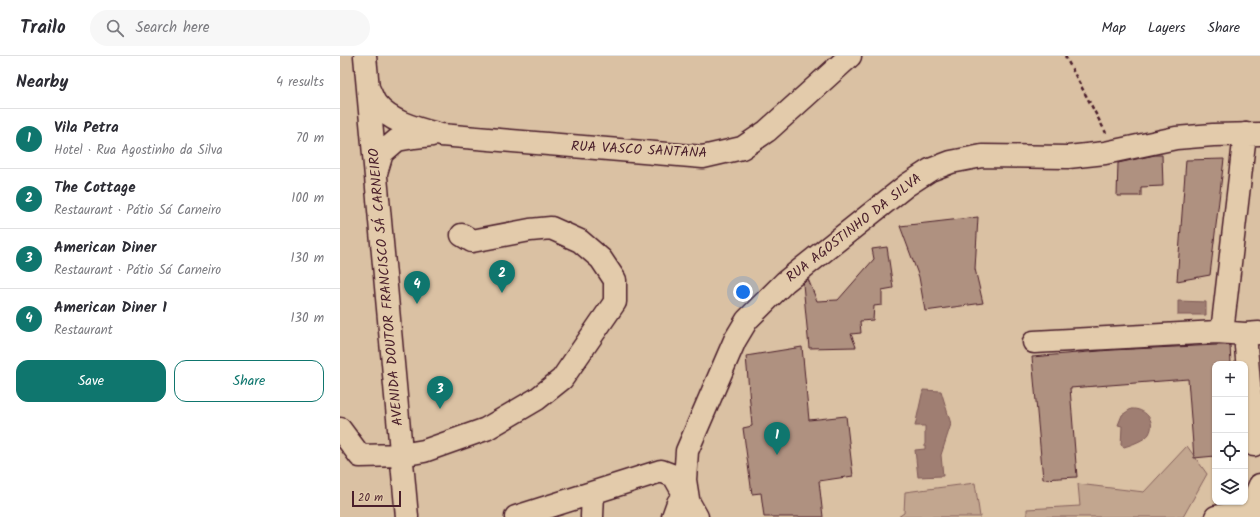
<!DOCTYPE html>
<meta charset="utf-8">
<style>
:root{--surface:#fff;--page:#f7f7f7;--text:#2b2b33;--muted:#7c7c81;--line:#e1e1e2;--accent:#0f766e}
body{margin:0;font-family:Kalam,sans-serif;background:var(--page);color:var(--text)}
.controls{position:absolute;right:12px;bottom:12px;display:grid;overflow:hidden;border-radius:8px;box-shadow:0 1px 3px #0004}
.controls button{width:36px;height:36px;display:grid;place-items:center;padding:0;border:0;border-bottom:1px solid var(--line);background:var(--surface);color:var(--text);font:20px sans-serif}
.scale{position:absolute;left:12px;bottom:10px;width:49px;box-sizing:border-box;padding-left:4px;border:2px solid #4a1f2b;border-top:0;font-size:11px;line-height:14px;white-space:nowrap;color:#4a1f2b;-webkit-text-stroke:3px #e3cbab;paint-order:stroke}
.you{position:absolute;left:403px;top:236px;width:14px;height:14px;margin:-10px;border:3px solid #fff;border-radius:50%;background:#1a73e8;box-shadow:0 0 0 6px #1a73e833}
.badge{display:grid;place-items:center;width:26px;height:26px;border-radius:50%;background:var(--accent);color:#fff;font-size:13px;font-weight:700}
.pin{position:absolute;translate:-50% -33px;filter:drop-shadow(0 1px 2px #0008)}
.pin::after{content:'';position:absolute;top:21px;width:14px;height:12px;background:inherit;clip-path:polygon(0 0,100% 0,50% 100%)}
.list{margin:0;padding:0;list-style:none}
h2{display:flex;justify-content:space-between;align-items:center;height:52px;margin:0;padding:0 16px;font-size:17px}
h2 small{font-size:13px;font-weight:400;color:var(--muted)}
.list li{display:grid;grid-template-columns:26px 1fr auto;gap:12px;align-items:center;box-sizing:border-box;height:60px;padding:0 16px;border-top:1px solid var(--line)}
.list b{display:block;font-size:15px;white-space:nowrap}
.list p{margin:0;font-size:13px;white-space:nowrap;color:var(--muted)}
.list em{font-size:13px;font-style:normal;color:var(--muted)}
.actions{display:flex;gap:8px;padding:12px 16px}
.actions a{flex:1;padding:9px 0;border:1px solid var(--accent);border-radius:12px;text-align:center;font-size:14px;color:var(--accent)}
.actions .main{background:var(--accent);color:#fff}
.icon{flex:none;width:22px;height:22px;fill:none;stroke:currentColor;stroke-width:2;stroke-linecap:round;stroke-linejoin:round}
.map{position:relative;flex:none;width:920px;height:461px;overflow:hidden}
header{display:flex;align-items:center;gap:24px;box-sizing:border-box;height:56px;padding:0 20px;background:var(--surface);border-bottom:1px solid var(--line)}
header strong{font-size:19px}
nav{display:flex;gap:22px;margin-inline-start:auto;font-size:14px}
.search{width:280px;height:36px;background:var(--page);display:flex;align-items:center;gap:10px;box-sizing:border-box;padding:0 14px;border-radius:22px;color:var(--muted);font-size:15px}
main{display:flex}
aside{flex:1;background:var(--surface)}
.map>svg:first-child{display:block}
</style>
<header>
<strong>Trailo</strong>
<div class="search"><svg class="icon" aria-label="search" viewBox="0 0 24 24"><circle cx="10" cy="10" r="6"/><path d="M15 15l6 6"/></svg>Search here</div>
<nav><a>Map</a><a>Layers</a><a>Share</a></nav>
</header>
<main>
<aside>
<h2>Nearby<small>4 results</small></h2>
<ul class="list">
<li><span class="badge">1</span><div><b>Vila Petra</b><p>Hotel · Rua Agostinho da Silva</p></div><em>70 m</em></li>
<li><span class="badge">2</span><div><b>The Cottage</b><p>Restaurant · Pátio Sá Carneiro</p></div><em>100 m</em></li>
<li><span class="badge">3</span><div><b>American Diner</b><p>Restaurant · Pátio Sá Carneiro</p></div><em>130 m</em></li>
<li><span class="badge">4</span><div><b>American Diner 1</b><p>Restaurant</p></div><em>130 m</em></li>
</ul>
<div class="actions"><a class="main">Save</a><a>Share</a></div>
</aside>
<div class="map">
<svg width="920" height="461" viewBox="0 0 920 461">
<rect width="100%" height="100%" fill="#dac1a3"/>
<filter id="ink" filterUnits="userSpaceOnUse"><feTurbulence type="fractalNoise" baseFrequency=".025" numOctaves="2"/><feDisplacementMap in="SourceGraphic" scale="8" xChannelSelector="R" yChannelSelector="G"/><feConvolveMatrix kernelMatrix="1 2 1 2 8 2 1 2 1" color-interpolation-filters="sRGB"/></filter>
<g filter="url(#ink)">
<path fill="#c2a68f" stroke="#86625d" d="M847,390l20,28 -24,43h-156v-8l53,-3 -2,-22 66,8z
M635,427l5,34h-82l6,-4 1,-21z"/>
<path fill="#9f7e72" stroke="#7d5856" d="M838,245l28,1v13h-28z
M583,334l18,1 10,33 -10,31 2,21 -25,1 -3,-27 10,-1v-23h-10z
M791,353c13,-1 26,11 18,25 -4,6 -18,11 -25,13l-3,-2 1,-19 -4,-1 4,-10z"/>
<path fill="#af9180" stroke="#4a1f2b" d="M815,99h7l1,31 -22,1v9h-24l1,-33z
M884,103l-14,116 -33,6 9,-121z
M638,161l-3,52 8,34 -58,8 -6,-34 -19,-51z
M547,191l6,41 -11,2v15l-8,1 -1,14 -13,1 1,12 -10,1 5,13 -47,1 -6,-64 5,-5 9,22 21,-1 36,-41 -2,-10z
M877,289h13l1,19h-16v92l-21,2 -6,-79 -118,9 7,89 -34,2 -11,-122 79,-7z
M462,291l7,73 37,-4 7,60 -34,5 4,36h-59l-3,-24 -9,1 -9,-66 9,-2 -6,-70z"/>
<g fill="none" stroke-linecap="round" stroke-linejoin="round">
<defs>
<path id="minor" d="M25,0l42,461
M29,34c2,4 4,10 7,14 15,19 43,25 65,31l262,22 39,-9 25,-17 83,-75
M36,117l6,-20 15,-13 17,-3 18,-2
M882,276l23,-198
M694,286l183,-10 28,2
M0,373l20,27 41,-1 23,-4 62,-22 51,-30 25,-20 53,-77v-22l-14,-21 -21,-18 -29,-13 -21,2 -58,11 -10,-6
M914,389l-9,-111 14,-1
M348,443l-3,-19 2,-29 48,-111 12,-20 38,-38 122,-97 23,-15 21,-8 31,-6 86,1 37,-4 71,-15 37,-3 47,-1
M176,461l145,-46 13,5 23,41
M252,461l1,-24
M333,461l5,-14 10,-4
M876,461l36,-8"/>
<path id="major" d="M913,461v-16l7,-16"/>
</defs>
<use href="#minor" stroke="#4a1f2b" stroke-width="25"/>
<use href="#major" stroke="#4a1f2b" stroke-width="25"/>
<path stroke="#4a1f2b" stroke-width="2.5" stroke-dasharray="4 3" stroke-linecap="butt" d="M725,0l41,77"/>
<use href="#minor" stroke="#e3cbab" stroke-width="22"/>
<use href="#major" stroke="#e3cbab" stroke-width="22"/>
</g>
</g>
<g text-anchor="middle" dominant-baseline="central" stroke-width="4" stroke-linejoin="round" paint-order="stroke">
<g font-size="14" fill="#4a1f2b" stroke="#e3cbab">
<text transform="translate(299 94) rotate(3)">RUA VASCO SANTANA</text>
<text transform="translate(514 172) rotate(-38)">RUA AGOSTINHO DA SILVA</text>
<text transform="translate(46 231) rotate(-95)">AVENIDA DOUTOR FRANCISCO SÁ CARNEIRO</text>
</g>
</g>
</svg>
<div class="controls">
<button>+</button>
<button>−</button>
<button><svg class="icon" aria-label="locate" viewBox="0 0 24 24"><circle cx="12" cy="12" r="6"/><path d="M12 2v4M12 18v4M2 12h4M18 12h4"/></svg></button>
<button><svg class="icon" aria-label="layers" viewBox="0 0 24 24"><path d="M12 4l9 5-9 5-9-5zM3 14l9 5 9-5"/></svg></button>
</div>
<div class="scale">20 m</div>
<div class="you"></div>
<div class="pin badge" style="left:437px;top:399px">1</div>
<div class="pin badge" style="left:162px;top:237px">2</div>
<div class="pin badge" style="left:100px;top:353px">3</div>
<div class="pin badge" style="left:77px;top:248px">4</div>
</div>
</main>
